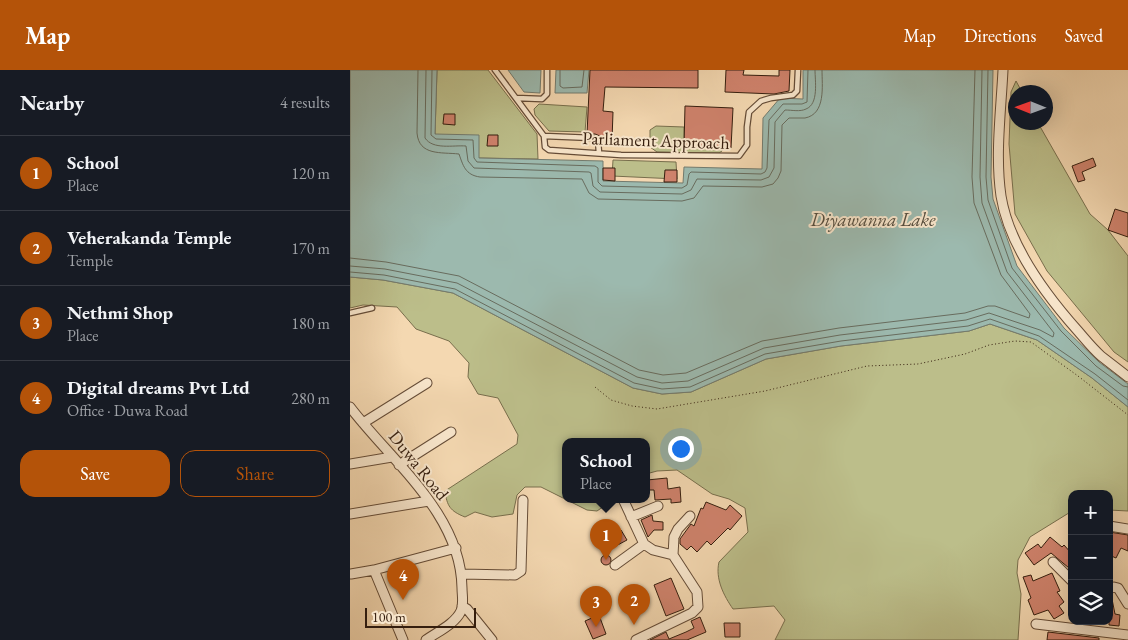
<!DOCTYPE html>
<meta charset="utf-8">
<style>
:root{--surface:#171b24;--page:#242831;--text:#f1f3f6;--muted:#9ea1a6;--line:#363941;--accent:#b45309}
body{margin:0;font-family:"EB Garamond",serif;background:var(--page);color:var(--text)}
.controls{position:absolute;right:15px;bottom:15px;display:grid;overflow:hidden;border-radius:10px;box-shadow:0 5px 20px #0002}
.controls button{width:45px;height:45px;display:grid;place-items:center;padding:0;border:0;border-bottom:1px solid var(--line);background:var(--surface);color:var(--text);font:25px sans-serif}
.compass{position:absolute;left:658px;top:15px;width:45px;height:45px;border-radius:50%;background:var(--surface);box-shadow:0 5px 20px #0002;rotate:271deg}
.scale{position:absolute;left:15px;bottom:12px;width:111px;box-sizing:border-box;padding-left:5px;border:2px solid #351e0e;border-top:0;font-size:14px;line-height:18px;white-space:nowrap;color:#351e0e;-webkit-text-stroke:4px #f8e6cc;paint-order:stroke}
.you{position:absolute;left:330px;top:378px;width:18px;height:18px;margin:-12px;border:4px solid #fff;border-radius:50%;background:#1a73e8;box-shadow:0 0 0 8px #1a73e833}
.badge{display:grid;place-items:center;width:32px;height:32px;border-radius:50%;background:var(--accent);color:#fff;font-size:16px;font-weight:700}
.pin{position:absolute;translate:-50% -41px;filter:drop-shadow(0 1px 2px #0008)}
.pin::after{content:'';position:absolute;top:26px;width:18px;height:15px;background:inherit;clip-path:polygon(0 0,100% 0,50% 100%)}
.popup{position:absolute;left:212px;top:368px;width:88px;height:65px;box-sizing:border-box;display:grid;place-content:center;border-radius:10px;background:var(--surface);filter:drop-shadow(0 1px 4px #0005);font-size:16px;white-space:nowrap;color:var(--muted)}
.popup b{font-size:19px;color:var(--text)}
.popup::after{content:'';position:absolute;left:50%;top:100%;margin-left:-10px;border:10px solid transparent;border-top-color:var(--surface)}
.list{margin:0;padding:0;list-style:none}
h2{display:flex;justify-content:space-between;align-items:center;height:65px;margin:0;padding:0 20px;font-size:21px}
h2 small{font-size:16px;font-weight:400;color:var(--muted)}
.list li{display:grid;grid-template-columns:32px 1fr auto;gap:15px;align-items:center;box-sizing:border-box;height:75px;padding:0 20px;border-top:1px solid var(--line)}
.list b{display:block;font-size:19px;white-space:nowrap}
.list p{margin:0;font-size:16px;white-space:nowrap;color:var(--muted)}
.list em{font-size:16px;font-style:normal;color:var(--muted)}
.actions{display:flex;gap:10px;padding:15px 20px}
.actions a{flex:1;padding:11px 0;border:1px solid var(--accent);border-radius:15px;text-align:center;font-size:18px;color:var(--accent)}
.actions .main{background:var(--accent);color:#fff}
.icon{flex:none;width:28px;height:28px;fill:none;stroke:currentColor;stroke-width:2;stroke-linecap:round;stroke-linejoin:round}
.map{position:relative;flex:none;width:778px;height:570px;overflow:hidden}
header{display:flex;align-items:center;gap:30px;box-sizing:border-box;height:70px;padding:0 25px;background:var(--accent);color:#fff}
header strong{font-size:24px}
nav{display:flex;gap:28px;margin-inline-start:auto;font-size:18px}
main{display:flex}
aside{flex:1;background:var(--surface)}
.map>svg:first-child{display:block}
</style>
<header>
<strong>Map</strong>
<nav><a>Map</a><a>Directions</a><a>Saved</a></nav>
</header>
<main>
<aside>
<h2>Nearby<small>4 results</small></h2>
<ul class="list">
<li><span class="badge">1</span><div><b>School</b><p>Place</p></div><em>120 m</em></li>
<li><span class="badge">2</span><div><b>Veherakanda Temple</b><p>Temple</p></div><em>170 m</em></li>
<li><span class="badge">3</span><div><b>Nethmi Shop</b><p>Place</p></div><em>180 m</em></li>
<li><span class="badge">4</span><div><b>Digital dreams Pvt Ltd</b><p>Office · Duwa Road</p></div><em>280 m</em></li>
</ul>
<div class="actions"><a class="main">Save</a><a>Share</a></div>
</aside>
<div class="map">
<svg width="778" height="570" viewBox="0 0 778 570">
<rect width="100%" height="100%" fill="#f4d8b1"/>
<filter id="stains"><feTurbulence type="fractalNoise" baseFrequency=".004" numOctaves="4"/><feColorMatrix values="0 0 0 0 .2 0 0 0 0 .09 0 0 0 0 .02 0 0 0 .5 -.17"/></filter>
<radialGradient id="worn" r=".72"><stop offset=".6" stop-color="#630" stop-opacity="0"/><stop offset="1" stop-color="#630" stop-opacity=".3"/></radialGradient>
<path fill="#bcbe8a" stroke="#786e4c" d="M87,0h51l49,64 1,25 -59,-1 -44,-24z
M666,11l6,11h-6v30l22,1 52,91 18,16 20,26v106l-14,-10 -67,-81 -32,-57 -6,-70 2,-52z
M189,34l48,3 -2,25 -36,-1 -14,-16 -1,-6z
M306,56l28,1v20l37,1 1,3 -3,2 -62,-1 -7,-5v-17z
M263,90l63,2 1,17 -65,-3z
M0,207l33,3 70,13 180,95 29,6 29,-2 75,-33 75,-13 128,-15 21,-7 47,16 55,38 36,29v104l-19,-1v-16h-37v17l-42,26 -12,23 -1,13 4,21 -3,46h-243l10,-20 -11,-14 -41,3c-9,-13 -18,-30 -14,-47l29,-30 -3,-24 -16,-9 -17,-5 -35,-24 -20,1 -11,3v-33h-80v58h47v1l-16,11 -10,-1 -46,-23h-16l-8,8 -4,19 -21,3 -17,-5 -10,5c-15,-6 -18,-11 -20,-26l72,-47 1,-9 -20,-37 -20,-4 -10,-17 1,-14 -20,-22 -33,-12 -19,-22 -34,-2 -13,3z"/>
<path fill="#9cb9ae" stroke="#737b6e" d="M0,0h87l-2,64 44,1v23l124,3v20l80,2 1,-16 78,2 1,-51 17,-20 23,1v-29h190l-2,107 2,22 24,67 47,62 35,34 29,22v23l-36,-29 -55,-38 -47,-16 -21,7 -128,15 -75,13 -75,33 -29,2 -29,-6 -180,-95 -70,-13 -33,-3z
M158,0h33l-1,23 -16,-1z
M206,0h33l-2,23h-32z"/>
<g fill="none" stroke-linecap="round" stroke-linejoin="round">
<path stroke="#686c5e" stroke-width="1" d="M68,0l-1,63c2,23 24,19 42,21 4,11 6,21 21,23l102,2 7,14 9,6 84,2 12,-3 9,-12 59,1 11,-3 5,-6 3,-7 1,-46 7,-7c5,0 11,0 16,0 21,-4 17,-32 17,-48
M76,0l-1,68c8,12 28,7 41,8l2,15 6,7 115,4 2,1 2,13 7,6 82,2 9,-4 6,-11 64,1 8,-3 5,-9 1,-46 10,-12c7,0 15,2 21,-1 13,-5 9,-28 9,-39
M82,0l-1,65 5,4 37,1 1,18 3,4 118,4 3,2v14l4,4 80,2 5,-3 2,-11 2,-2 70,2 4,-2 2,-4 2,-48 14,-16h19l5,-2 1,-32
M210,0v16l3,2 19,-1 2,-17
M638,0l-2,107 2,23 24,68 49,63 35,35 27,20 5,1
M0,188l36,4 73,14 180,94 24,5 23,-2 76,-32 77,-13 126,-15 23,-7h7l34,12 1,-4 -29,-39 -27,-72 -2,-26 3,-107
M0,196l35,3 72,14 180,94 25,6 26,-2 76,-33 76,-13 126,-15 23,-7 51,17 13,7 1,-4 -47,-61 -25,-69 -2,-26 2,-107
M0,202l34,3 71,14 179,94 28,6 28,-2 75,-33 76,-13 127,-15 22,-7 49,17 56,38 33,26"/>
</g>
<path fill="#cf826c" stroke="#351e0e" d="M240,0h108v18l-93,-1 -2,24 10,1 -1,28 -10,-1 -2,-3 -5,-2h-8z
M376,0h18l-1,5 36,1v-6h11l-1,21 -15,3 -49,-2z
M335,36l48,2 -2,40 -47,-1z
M94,44h11v11l-12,-1z
M138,65h10v11h-11z
M743,88l3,8 -14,6 3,8 -7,2 -6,-16z
M253,98h12v13l-12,-1z
M315,100h12v12h-13z
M765,139l13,4v24l-20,-7z
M317,408l1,11 12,-2 1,15 -10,1v-4l-16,1 -1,-10h-6l-1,-10z
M356,432l20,8 4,-5 12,11 -12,14 -2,-2 -17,17 -4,-4 -10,11 -6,-6 -4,4 -7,-6v-5l11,-15 3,2 7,-18 2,1z
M302,445l1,6 10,1v8h-9l-6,7 -7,-17z
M271,460l6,10 -15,8 -6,-10z
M759,462l19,3v16l-7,-3 -5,10 -7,-3z
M700,467l12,10 2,-2 8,9v11l-3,3 -18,-15 -17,12 -9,-12 13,-9 3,4z
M251 490a5 5 0 1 1 10 0a5 5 0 1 1-10 0Z
M702,503l8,18 -3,1 7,10 -5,4 5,7 -10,6 -6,-9 -14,5 -6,-15 3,-2 -8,-21 8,-2 2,6z
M321,508l13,31 -18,7 -12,-31z
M759,529h3l3,15 5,1 -1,11 -10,-1z
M249,545l7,19 -13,5 -8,-18z
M350,547l6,15 -19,8h-37l16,-8 3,7 17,-7 8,-4 -3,-7z
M374,553h16v14h-15z
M698,562l51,6v2h-52z"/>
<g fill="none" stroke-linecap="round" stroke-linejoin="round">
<defs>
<path id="service" d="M145,0l49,66 1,11 4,3 72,5 118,1 8,-11v-18l2,-15 12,-11 10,-3 22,-3 4,-4 1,-21
M166,28l26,1 5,-5v-24
M194,66l49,2 5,2 1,13
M0,243l22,-5"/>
<path id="minor" d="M653,0c-2,41 -8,85 -2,126 8,50 44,98 77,135 7,8 14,17 23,25 9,7 18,14 27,21
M0,337c42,55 111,107 112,181 0,7 2,16 -1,23 -6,13 -24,21 -35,29
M13,353l64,-40
M0,394l42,-7
M49,395l52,-33
M273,429l21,45 9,6 20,5
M0,444l79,-13
M281,447l27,-11
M759,456l19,3
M703,492l19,19
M265,495l29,-21
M24,500l29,70
M1,504l23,-4 82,-22
M112,504l53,1 6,-4 2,-71
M759,519l5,-2 4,1 10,16
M112,536l5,3 25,31
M686,554l92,11
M286,570l56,-27 6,-6 -1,-15 -24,-37 1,-18 4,-8 12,-13"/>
</defs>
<use href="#service" stroke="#654c37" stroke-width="7"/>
<use href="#minor" stroke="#654c37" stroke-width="11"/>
<path stroke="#351e0e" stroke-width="1" stroke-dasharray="1 2.5" stroke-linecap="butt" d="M245,317l16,13 21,6 25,3 108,-18 102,-25 51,-2 47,-10 24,-9 26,-4 16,1 47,34 50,39"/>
<use href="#service" stroke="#f8e6cc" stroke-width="4.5"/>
<use href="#minor" stroke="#f8e6cc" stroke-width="9"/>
</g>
<g text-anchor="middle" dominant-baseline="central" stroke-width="4" stroke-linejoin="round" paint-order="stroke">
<g font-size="18" fill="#351e0e" stroke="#f8e6cc">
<text transform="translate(306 70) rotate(2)">Parliament Approach</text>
<text transform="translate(69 395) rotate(51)">Duwa Road</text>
</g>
<g font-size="19" font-style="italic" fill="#544c3e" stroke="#f8e6cc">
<text x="523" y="149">Diyawanna Lake</text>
</g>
</g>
<rect width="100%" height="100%" filter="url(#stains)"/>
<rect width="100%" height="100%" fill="url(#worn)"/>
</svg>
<div class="controls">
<button>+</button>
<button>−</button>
<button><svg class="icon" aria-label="layers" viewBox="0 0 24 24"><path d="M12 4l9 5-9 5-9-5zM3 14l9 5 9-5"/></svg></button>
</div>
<svg class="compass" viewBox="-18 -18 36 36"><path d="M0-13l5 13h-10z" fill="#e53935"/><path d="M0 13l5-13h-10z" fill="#9ea1a6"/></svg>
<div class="scale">100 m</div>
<div class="you"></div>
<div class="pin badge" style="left:256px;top:490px">1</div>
<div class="popup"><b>School</b>Place</div>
<div class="pin badge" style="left:284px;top:555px">2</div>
<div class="pin badge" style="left:246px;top:557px">3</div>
<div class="pin badge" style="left:53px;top:530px">4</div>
</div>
</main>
